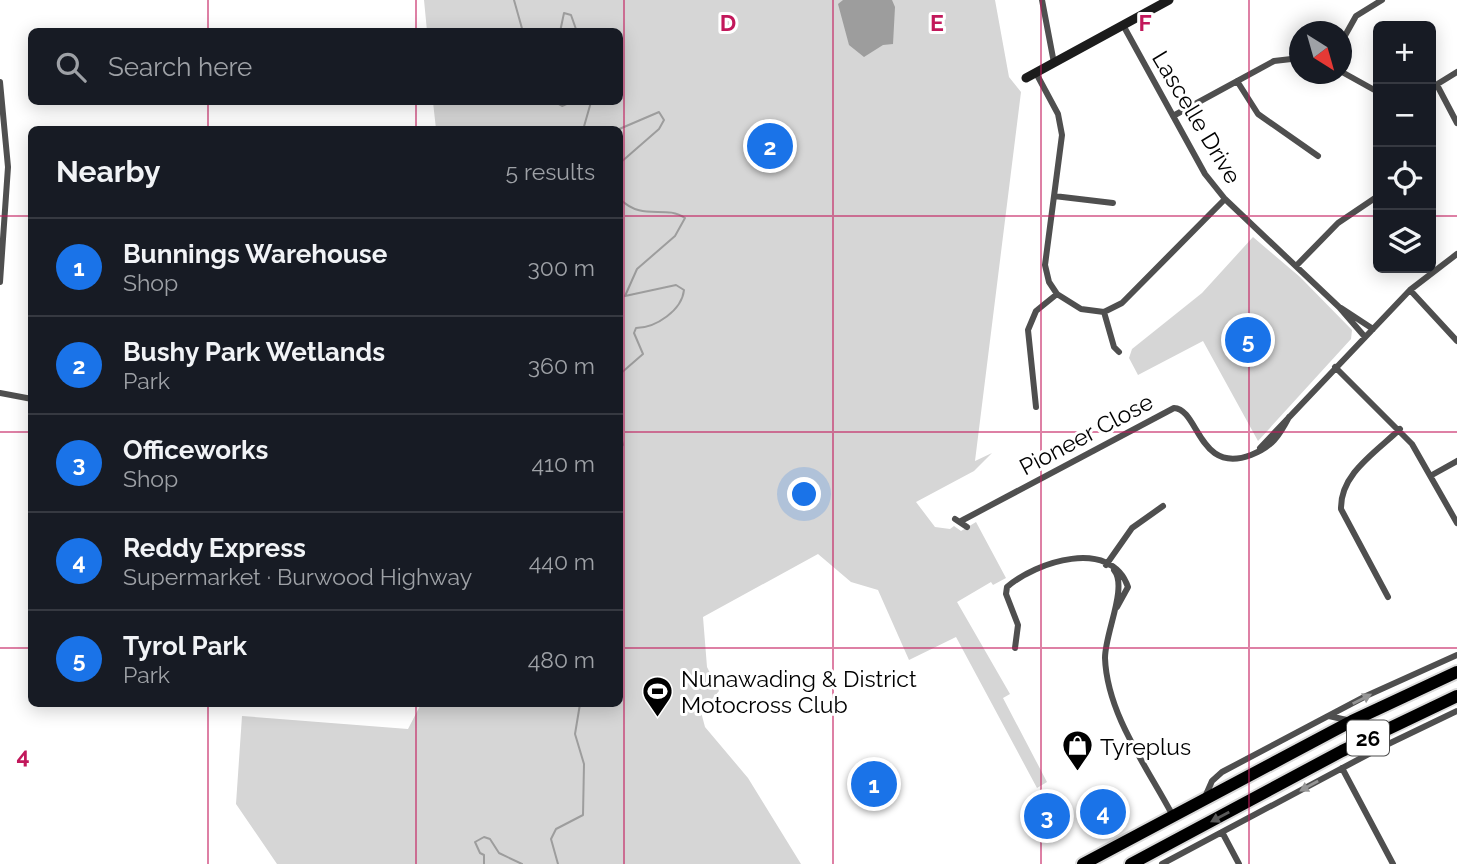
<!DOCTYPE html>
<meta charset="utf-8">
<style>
:root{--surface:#171b24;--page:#242831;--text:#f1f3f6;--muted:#9ea1a6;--line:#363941;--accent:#1a73e8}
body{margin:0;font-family:Raleway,sans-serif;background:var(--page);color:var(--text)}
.controls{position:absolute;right:21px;top:21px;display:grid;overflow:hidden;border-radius:10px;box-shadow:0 4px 18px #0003}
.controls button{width:63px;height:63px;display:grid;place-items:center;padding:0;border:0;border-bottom:2px solid var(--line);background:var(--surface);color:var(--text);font:35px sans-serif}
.compass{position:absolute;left:1289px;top:21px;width:63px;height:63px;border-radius:50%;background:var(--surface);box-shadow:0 4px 18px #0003;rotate:143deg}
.you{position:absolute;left:805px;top:495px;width:24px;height:24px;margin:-18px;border:5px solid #fff;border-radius:50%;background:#1a73e8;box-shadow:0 0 0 10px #1a73e833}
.badge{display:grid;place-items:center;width:46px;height:46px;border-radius:50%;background:var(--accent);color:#fff;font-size:23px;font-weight:700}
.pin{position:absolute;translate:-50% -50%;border:4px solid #fff;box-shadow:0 2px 7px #0006}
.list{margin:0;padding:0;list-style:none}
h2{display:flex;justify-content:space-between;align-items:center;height:91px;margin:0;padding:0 28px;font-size:30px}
h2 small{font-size:23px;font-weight:400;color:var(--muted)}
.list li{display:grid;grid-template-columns:46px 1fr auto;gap:21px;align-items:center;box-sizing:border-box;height:98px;padding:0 28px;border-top:2px solid var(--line)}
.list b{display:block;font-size:26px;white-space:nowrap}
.list p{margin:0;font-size:23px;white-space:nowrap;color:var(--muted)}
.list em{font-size:23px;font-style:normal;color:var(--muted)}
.icon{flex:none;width:38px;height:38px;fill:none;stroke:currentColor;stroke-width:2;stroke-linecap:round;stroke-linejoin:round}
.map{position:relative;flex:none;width:1457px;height:864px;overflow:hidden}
.search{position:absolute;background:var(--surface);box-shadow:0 4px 18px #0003;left:28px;top:28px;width:595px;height:77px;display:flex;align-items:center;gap:18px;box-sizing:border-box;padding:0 24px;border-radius:10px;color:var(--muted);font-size:26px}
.panel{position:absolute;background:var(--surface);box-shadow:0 4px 18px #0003;left:28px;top:126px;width:595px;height:581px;border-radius:10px}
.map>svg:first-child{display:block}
</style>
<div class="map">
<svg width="1457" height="864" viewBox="0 0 1457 864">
<rect width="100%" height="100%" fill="#fff"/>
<path fill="#d6d6d6" d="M424,0h571l14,77 12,15 -46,369 17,-8 -18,18 -58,31 19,25 15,2 4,-3 7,5 15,-9 30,56 -13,7 -2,-3 -34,20 53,92 -7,4 44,84 -10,6 -81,-151 -47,23 -31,-70 -27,-8 -33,-28 -115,63 4,50 12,24 -18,21 4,15 43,51 53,86h-524l-41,-60 6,-88 166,13 13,-25h199v-574l-184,-1 -3,-27h187v-70l-193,-1z
M1253,237l47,40 52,53 -1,9 -93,102 -55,-100 -65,34 -9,-17 3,-9 70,-56z"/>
<path fill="#9d9d9d" d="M843,0h49l3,7 -2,37 -10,1 -19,12 -15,-12 -11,-41z"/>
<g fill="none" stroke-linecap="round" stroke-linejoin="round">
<path stroke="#9d9d9d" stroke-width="2" d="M514,0l9,32
M560,32l4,-19 7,2 6,17
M555,102l7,4 9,-4
M583,130l8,-28
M617,130l42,-18 5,8 -5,9 -39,34
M620,199c23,23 45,5 65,19l-10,18 -38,33 -12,27 51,-11 8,5c-2,20 -28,38 -48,38l-2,5 9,21 -23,20
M620,432l3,13 -3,3
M620,468v2
M484,864v-9l-4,-2 -5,-11 9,-5 6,2 9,14 23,11
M558,864l-7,-25 5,-10 27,-14 1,-51 -9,-30 5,-30"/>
<defs>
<path id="highway" d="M1083,864l269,-143 105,-49
M1131,864l211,-113 115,-55"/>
</defs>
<use href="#highway" stroke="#dbdbdb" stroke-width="16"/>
<path stroke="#4f4f4f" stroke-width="6" d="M1042,0l12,63
M1123,25l82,149 20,25 114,108 26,30
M1342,41l14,-25 26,-16
M1342,72l36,20
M1036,73l22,41 4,21 -17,130 4,17 8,12 24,15 23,3 18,-9 103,-104
M1237,81l21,33 60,42
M0,82l8,85 -8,115
M1437,85l20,38
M1431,88l26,-16
M1173,116l101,-55 26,-3
M1054,196l59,7
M1297,265l41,-42 40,-27
M1410,290l47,51
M1341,308l32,21
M1104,312l10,35 5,5
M1335,367l77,77 45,79
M0,393l32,6
M1036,407l-8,-77 8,-19 21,-17
M1260,448l150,-158 47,-36
M1432,475l25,-14
M955,519l12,8
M961,521l213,-113c25,1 24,67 77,47 21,-8 28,-19 38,-38
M1106,565l26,-37 31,-22
M1114,570c14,17 -9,63 -9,88 2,56 42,109 68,158
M1388,597l-47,-88c-1,-35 35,-57 59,-80
M1015,648l3,-23 -12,-31 1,-7c28,-25 104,-50 121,0l-11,20
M1329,716l22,5
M1342,768l51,96
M1205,797l7,-16 10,-9 144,-76 91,-41
M1222,832l17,32
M1162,864l218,-116 77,-37"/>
<path stroke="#1c1c1c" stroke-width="9" d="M1026,78l143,-78"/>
<use href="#highway" stroke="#000" stroke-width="12"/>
</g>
<defs><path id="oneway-solid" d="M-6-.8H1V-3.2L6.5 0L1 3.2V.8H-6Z" transform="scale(1.75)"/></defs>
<g fill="#959595">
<use href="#oneway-solid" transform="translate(1362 699) rotate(-27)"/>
<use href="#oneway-solid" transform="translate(1309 786) rotate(151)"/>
</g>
<use fill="#595959" href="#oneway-solid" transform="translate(1220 817) rotate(152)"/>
<path fill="none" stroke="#c2185b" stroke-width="2" stroke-opacity="0.55" d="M208,0v32M416,0v32M624,0v864M833,0v864M1041,0v864M1249,0v864M208,102v28M416,102v28M0,216h32M620,216h758M1431,216h26M0,432h32M620,432h837M0,648h32M620,648h837M208,704v160M416,704v160"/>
<defs>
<symbol id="stadium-pin" viewBox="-11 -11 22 30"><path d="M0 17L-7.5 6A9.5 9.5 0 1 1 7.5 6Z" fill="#000" stroke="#fff"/><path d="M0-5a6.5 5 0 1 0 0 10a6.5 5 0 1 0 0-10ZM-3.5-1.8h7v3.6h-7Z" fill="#fff"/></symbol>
<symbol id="shop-pin" viewBox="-11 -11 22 30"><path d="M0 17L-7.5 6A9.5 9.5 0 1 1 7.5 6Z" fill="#000" stroke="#fff"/><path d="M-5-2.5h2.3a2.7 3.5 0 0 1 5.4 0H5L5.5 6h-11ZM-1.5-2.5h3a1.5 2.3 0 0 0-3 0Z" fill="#fff"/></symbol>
</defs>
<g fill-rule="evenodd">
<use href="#stadium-pin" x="640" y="674" width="35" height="47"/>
<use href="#shop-pin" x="1060" y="728" width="35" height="47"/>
</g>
<g text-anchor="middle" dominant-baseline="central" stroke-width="6" stroke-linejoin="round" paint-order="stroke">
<rect fill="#fff" stroke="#4c4c4c" stroke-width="2" x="1347" y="720.5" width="42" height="35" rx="5"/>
<g font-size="21" font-weight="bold" fill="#000">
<text x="1368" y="738">26</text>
</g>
<g font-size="23" fill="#000" stroke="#fff">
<text transform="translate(1197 117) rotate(59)">Lascelle Drive</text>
<text transform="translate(1086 434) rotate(-28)">Pioneer Close</text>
</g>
<g font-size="23" fill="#000" stroke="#fff" text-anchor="start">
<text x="681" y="678">Nunawading &amp; District<tspan x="681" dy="26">Motocross Club</tspan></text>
<text x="1100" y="746">Tyreplus</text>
</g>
</g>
<g font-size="23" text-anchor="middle" font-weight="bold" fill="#c2185b" stroke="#fff" stroke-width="6" stroke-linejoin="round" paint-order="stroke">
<text x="728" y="31">D</text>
<text x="937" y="31">E</text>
<text x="1145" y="31">F</text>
<text x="23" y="764">4</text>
</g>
</svg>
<div class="controls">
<button>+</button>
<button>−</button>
<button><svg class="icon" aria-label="locate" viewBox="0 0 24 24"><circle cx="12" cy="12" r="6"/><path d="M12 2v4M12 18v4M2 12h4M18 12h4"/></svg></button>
<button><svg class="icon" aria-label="layers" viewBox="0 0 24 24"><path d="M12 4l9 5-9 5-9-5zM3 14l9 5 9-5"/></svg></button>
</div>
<svg class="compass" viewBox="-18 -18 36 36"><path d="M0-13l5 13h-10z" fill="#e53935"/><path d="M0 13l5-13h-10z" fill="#9ea1a6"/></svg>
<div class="you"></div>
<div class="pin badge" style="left:874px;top:784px">1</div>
<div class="pin badge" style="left:770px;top:146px">2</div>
<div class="pin badge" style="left:1047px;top:816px">3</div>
<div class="pin badge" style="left:1103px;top:812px">4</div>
<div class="pin badge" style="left:1248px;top:340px">5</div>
<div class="search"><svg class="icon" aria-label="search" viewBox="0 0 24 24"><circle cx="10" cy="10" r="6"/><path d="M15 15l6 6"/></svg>Search here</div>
<section class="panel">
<h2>Nearby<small>5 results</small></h2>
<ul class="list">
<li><span class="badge">1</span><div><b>Bunnings Warehouse</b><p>Shop</p></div><em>300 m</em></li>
<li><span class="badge">2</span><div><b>Bushy Park Wetlands</b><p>Park</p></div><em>360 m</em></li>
<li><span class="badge">3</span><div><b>Officeworks</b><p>Shop</p></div><em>410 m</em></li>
<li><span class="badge">4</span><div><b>Reddy Express</b><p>Supermarket · Burwood Highway</p></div><em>440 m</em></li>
<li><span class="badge">5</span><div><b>Tyrol Park</b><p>Park</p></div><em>480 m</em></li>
</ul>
</section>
</div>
